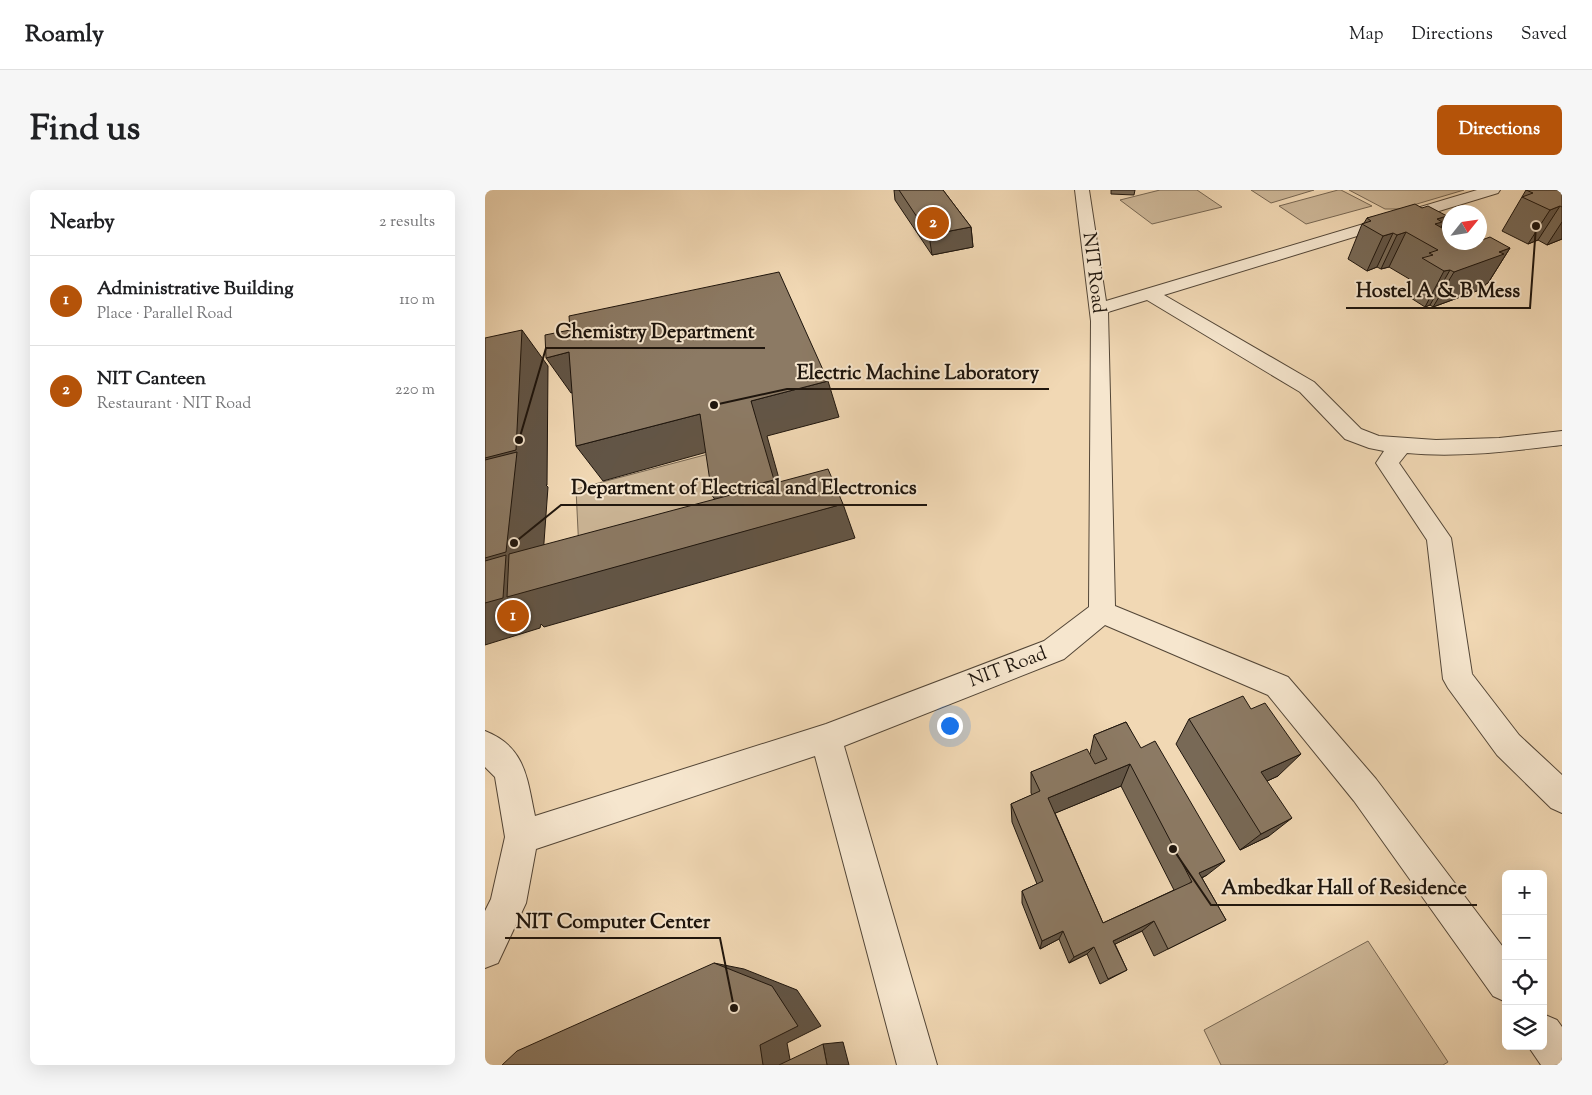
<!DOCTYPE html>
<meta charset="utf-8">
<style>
:root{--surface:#fff;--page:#f6f6f6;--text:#202124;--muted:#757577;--line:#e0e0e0;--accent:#b45309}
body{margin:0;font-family:"Sorts Mill Goudy",serif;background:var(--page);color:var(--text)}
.controls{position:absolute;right:15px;bottom:15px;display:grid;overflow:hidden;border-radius:8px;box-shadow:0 5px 20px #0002}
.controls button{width:45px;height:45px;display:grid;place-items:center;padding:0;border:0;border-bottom:1px solid var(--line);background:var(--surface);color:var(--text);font:25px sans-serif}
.compass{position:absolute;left:957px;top:15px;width:45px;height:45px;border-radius:50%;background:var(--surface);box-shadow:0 5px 20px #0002;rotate:60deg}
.you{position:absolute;left:464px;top:535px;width:18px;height:18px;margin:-12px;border:4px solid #fff;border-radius:50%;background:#1a73e8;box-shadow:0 0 0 8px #1a73e833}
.badge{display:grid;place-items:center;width:32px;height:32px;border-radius:50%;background:var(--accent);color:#fff;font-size:16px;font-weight:700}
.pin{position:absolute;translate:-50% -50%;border:2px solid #fff;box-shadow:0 1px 5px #0006}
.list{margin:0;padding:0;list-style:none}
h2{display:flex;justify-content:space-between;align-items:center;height:65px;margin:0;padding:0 20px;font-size:21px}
h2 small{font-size:16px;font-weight:400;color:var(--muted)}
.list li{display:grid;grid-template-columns:32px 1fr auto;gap:15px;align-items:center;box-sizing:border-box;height:90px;padding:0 20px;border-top:1px solid var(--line)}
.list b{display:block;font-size:19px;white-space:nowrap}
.list p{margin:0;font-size:16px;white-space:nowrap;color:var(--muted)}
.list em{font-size:16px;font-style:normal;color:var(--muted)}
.icon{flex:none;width:28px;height:28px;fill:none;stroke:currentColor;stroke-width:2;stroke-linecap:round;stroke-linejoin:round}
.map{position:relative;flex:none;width:1077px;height:875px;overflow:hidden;border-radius:8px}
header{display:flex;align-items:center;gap:30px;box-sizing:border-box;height:70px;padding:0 25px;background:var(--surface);border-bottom:1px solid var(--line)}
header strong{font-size:24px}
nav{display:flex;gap:28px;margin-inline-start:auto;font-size:18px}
.intro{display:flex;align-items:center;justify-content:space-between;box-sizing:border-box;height:120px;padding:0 30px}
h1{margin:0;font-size:35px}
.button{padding:12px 22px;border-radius:8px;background:var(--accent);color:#fff;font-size:18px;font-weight:700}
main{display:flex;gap:30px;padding:0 30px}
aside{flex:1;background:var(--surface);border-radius:8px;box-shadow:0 5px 20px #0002}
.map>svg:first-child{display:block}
</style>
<header>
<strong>Roamly</strong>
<nav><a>Map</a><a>Directions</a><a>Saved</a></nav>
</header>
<div class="intro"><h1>Find us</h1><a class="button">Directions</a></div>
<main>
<aside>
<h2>Nearby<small>2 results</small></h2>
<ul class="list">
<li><span class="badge">1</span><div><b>Administrative Building</b><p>Place · Parallel Road</p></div><em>110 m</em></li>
<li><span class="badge">2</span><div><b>NIT Canteen</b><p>Restaurant · NIT Road</p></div><em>220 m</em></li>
</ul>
</aside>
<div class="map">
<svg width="1077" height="875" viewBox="0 0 1077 875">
<rect width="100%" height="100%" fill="#f1d8b4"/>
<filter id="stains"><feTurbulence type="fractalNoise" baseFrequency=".004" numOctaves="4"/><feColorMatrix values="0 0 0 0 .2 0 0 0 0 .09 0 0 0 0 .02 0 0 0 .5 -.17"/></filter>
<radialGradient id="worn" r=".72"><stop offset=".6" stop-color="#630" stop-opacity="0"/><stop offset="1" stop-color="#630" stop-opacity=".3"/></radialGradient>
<path fill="#cdb798" stroke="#766652" d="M675,0h37l25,17 -70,17 -32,-24z
M766,0h63l-43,13z
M853,0h3l31,16 -66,18 -27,-18z
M864,0h115l-64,19h-15z
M231,262l14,77 -150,43 -4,-83z
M883,751l80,121 -5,3h-222l-17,-35z"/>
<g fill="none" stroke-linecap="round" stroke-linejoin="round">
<defs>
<path id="minor" d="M590,0h14l17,111 371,-111h23l-2,3 -334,102 150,87 47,47 18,7 57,4 63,-2 63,-7v14c-52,6 -103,13 -155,8l-8,10 52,75 21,136 47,61 43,40v38l-11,-5 -54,-53 -49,-67 -5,-9 -16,-139 -51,-77 8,-12 -15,-3 -24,-9 -45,-47 -153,-92 -39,12 7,294 173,71 88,102 130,172v51l-13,-6 -139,-195 -86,-106 -163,-70 -41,34 -220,87 93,319h-40l-82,-309 -279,93 -10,54 -28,60 -13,5v-57l6,-12 14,-62 -10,-60 -10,-10v-36c41,16 42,48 50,85l291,-92 218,-83 45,-34 2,-286z
M1058,824l14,6 5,7v38h-21l-13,-19h15z"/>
</defs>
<use href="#minor" stroke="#534637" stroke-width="2"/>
<use href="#minor" fill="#f6e6ce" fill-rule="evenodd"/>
</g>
<path fill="#786956" stroke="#1e150d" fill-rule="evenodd" d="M409,0h49l28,37 2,20 -41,8 -37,-55z
M626,0h24l-1,5 -23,-1z
M1041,0h36v49l-15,6 -9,-5 -10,4 -26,-13z
M937,18l25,8 -6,12 8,14 61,6 -22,35 -2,1 -4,5 -49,18 -3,-2 -5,2 -22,-14 8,-13 -22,-13 -8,2 -4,-2 -10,4 -19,-12 14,-35 2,-1 3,-5z
M704,529l89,57 -11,5 2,55 -29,14 -64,-106z
M641,532l81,153 -5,3 24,42 -72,36 -12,-25 -27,13 12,26 -27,14 -13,-30 -18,9 -10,-24 -19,10 -18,-46v-12l15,-7 -25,-62 -1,-18 21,-9 -1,-2v-21l59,-18 4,-19zM636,596l53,104 -71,33 -48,-110z"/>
<path fill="#625546" stroke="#1e150d" d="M1075,16l-22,34 -10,4 22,-34z
M962,26l-16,30 6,-27z
M1077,32v17l-15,6z
M486,37l2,20 -41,8 -3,-20z
M921,42l-17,35 -8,2 16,-34z
M908,43l-16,34 -10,4 16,-35z
M1025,58l-22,35 -2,1 -4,5 -49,18 21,-35 45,-20z
M965,80l-20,35 -5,2 19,-36z
M37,140l26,36 -1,119h-1l2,2 -7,97 302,-80 12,34 -311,89 -3,-3 -1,4 -55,17v-187z
M84,162l24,36 -22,5 -25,-35z
M343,191l11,36 -72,19 22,78 -57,14 -20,-33 39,-94z
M215,224l18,35 -115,32 -27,-35z
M816,564l-23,22 -37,17 20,-21z
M645,574l-9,22 -75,31 2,-19z
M807,628l-23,18 -29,14 21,-16z
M740,671l-18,14 -18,9 10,-11z
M669,731l-12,10 -37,18 8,-8z
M578,741l-4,8 -19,10 2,-8z
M609,757l-7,7 -18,9 5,-6z
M229,773l30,6 53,21 24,36 -34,17 4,22h-28z
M358,852l6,23h-22l-4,-21z"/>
<path fill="#8c7a64" stroke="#1e150d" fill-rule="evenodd" d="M414,0h44l28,37 -42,8z
M1041,0h36v17l-2,-1 -10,4 -28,-13 11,-4z
M930,14l7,4 6,-2 19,10 -10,3 5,3 -7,2 14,8v10h30v-1l11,-4 20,11 -11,4 5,2 -50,18 -4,-2 -6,1 -22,-13 11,-3 -4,-2 9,-3 -32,-18 -9,3 -4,-2 -10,3 -21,-12 9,-3 -4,-3z
M294,82l49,109 -77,20 23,79 -62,15 -12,-81 -124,32 -7,-94 -23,6 -1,-23 25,-5 -1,-14z
M37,140l-6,120 -31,8v-120z
M32,262l-11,100 -21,6v-98z
M343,279l15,35 -336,93 2,-43z
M21,365l-3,43 -18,5v-42z
M758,506l8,13 14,-6 36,51 -40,18 31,46 -31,16 -72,-115z
M641,532l15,26 14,-7 70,120 -26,12 27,47 -58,29 -14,-28 -41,20 14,29 -19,9 -14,-32 -20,10 -11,-26 -21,10 -20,-50 21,-10 -32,-77 29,-13 -9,-19 56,-23 8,15 12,-5 -13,-24zM645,574l62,118 -89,41 -55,-125z
M229,773l58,23 26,40 -38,19 3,20h-261l15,-14z
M338,854l4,21h-48z"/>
<g text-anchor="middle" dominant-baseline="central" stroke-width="4" stroke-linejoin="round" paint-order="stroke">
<g font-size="19" fill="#1e150d" stroke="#f6e6ce">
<text transform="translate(608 83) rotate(83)">NIT Road</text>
<text transform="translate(523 478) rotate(-21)">NIT Road</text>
</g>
</g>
<path fill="none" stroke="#1e150d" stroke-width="2" d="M1051 36L1045 118H861M34 250L61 158H280M229 215L302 199H564M29 353L76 315H442M688 659L726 715H992M249 818L235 748H20"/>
<g fill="#1e150d" stroke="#f6e6ce" stroke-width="2">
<circle cx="1051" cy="36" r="5"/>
<circle cx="34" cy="250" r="5"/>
<circle cx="229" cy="215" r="5"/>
<circle cx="29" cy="353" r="5"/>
<circle cx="688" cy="659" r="5"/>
<circle cx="249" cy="818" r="5"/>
</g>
<g font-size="20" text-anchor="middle" font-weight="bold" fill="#1e150d" stroke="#f6e6ce" stroke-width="4" stroke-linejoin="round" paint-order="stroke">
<text x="953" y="107">Hostel A &amp; B Mess</text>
<text x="170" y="148">Chemistry Department</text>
<text x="433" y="189">Electric Machine Laboratory</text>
<text x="259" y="304">Department of Electrical and Electronics</text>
<text x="859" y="704">Ambedkar Hall of Residence</text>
<text x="128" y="738">NIT Computer Center</text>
</g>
<rect width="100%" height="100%" filter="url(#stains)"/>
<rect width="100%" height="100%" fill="url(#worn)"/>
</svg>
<div class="controls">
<button>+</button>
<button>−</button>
<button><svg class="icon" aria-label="locate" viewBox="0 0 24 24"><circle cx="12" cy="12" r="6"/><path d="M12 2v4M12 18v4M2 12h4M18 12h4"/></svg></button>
<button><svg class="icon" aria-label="layers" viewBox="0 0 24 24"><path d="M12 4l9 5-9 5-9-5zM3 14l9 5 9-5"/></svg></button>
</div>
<svg class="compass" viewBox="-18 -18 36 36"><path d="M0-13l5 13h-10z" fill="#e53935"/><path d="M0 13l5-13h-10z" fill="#757577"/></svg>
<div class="you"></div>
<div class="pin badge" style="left:28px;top:426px">1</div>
<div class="pin badge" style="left:448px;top:33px">2</div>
</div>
</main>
